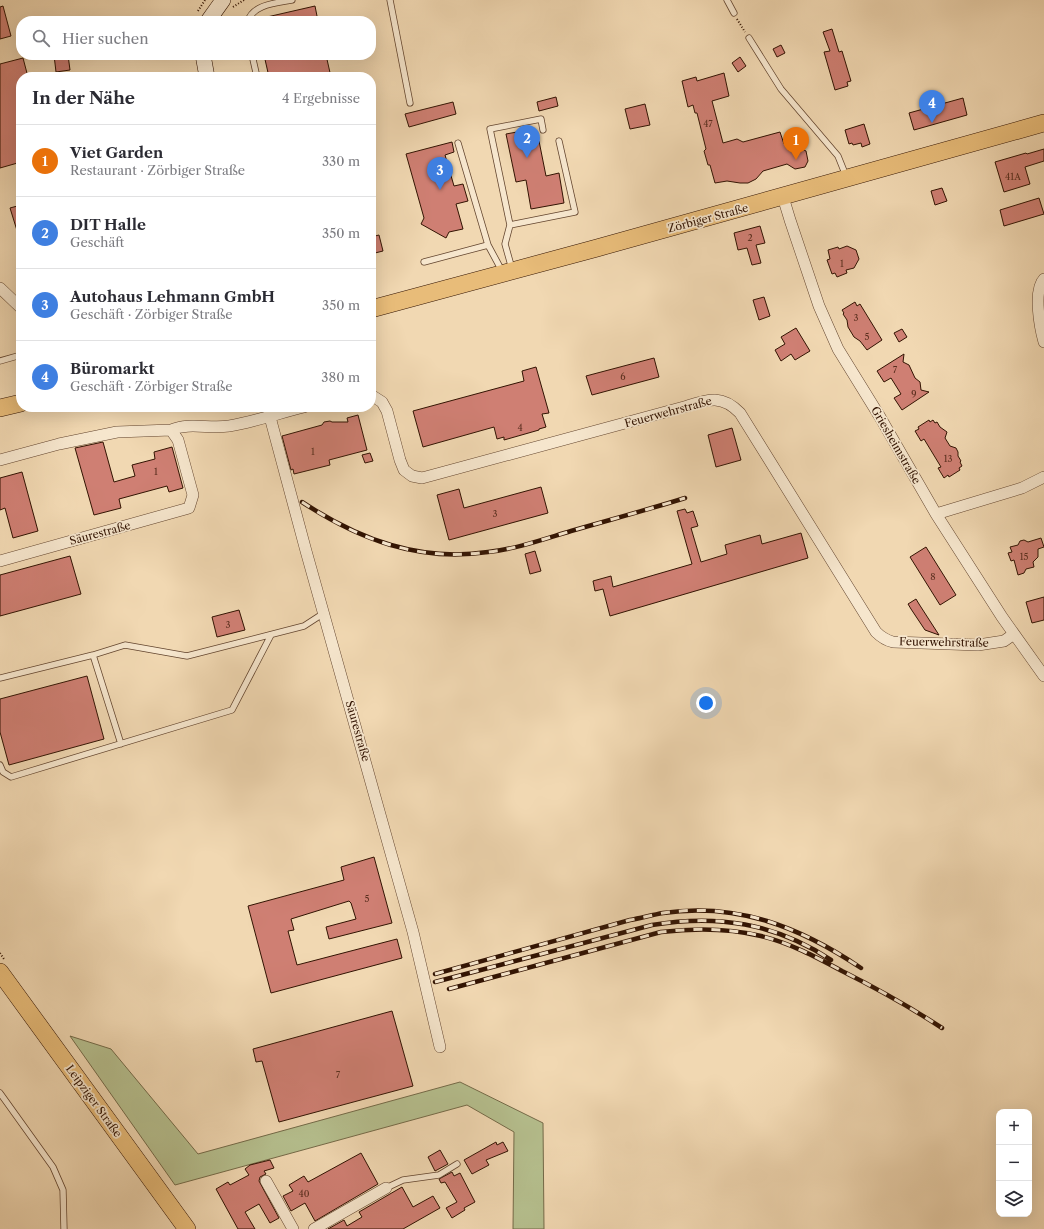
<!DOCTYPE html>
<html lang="de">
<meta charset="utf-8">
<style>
:root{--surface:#fff;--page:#f7f7f7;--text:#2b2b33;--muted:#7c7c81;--line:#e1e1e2;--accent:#8f2418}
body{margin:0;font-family:"Libre Caslon Text",serif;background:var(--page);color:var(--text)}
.controls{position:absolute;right:12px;bottom:12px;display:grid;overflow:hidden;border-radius:8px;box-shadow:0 4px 16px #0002}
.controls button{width:36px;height:36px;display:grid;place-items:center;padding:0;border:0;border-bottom:1px solid var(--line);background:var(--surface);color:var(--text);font:20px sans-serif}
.you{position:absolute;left:706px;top:703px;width:14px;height:14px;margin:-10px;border:3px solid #fff;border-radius:50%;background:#1a73e8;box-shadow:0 0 0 6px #1a73e833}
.badge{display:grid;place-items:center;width:26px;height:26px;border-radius:50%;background:var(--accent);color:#fff;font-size:13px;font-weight:700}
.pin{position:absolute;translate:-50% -33px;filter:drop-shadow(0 1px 2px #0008)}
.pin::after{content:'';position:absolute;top:21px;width:14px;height:12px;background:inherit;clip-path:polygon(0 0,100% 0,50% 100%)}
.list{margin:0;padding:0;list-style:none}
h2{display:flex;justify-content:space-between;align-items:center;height:52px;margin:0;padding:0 16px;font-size:17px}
h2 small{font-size:13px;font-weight:400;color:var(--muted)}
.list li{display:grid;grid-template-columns:26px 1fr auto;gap:12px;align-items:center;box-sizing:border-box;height:72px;padding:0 16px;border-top:1px solid var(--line)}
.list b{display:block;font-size:15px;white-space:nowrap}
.list p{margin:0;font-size:13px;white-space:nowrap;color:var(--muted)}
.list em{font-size:13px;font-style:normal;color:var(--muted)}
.icon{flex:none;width:22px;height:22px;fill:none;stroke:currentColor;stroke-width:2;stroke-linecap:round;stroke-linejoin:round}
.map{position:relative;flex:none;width:1044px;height:1229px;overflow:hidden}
.search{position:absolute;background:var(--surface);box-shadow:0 4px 16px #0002;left:16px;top:16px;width:360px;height:44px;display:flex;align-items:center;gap:10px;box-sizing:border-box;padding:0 14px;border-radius:16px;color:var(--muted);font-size:15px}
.panel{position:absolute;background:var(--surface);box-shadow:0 4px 16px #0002;left:16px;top:72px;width:360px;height:340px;border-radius:16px}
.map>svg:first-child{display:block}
</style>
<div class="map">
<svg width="1044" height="1229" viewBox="0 0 1044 1229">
<rect width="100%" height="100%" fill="#f1d8b2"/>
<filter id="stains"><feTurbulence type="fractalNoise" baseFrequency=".005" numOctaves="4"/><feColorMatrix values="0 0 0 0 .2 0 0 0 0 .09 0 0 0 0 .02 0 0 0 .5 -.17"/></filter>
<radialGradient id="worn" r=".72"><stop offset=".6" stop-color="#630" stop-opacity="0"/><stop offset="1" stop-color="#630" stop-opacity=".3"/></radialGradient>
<path fill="#b6c08f" stroke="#746a48" d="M70,1036l41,13 87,105 262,-72 83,41 1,106h-31l1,-97 -47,-27 -292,80z"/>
<path fill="#cf7f73" stroke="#321302" d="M3,6l8,30 -11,3v-32z
M315,6l3,15h-51v-4z
M832,29l7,23 3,-1 9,30 -4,1 1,4 -13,4 -11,-38 6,-1 -7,-19z
M781,45l4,8 -8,4 -4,-8z
M54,55h14l2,15 -14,2z
M264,55h62l5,22h-62z
M740,57l6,9 -8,6 -6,-9z
M23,58l5,19h-7v85l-21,6v-104z
M724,73l5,23 -17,5 11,42 14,-4 6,3 37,-10 4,12 3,-1 1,7 12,-2 6,3 2,10 -3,6 -10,2 -8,-5 -24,7 -7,8 -8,4h-8l-13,-2 -12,2 -5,-18h-2l-4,-14 2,-2 -9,-36h-2l-2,-8 -5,2 -6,-26 14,-4 1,4z
M556,97l2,9 -19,5 -2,-9z
M963,98l4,17 -53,15 -5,-17z
M453,102l3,12 -47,13 -4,-13z
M645,104l5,21 -20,4 -5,-20z
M864,124l6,20 -8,3 -1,-4 -8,2 -1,-2 -3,1 -4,-14z
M528,130l3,13 8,-2 7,35 13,-3 5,30 -33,6 -5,-29 -10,2 -10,-48z
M452,142l2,10 -9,3 9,31 9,-2 5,17 -12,3 7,25 -14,3 -3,6 -25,-14 3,-6 -18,-64z
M1044,149v12l-19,6 5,17 -26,8 -9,-30 31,-9 1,1z
M942,188l5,13 -12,4 -4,-14z
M1039,198l5,16 -40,12 -4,-16z
M21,205v31l-2,1 -9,-29z
M760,226l5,17 -9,2 5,18 -9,2 -5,-17 -9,2 -4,-17z
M379,235l4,16 -12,3v-17z
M847,246l9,4 3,9 -5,9 -8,2 1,3 -10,4 -2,-4 -3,1 -5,-14 3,-1 -2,-9 10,-3 1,2z
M764,297l6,19 -11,4 -6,-20z
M855,302l2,4 3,-2 22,36 -15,10 -7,-9 -6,-4 -6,-10 -1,-7 -4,-6 1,-1 -2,-3z
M796,328l14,23 -15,9 -4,-6 -10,7 -6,-11 10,-6 -4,-7z
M902,329l5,8 -8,5 -5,-9z
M904,354l-1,8 6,3 6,13 5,4 1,8 8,2 -27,18 -8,-12 7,-4 -10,-16 -7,4 -7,-11z
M654,358l5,19 -67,18 -6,-19z
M536,367l13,46 -7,1 4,13 -7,2v1l-35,10v-3l-7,2 -3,-12 -71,20 -10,-36 111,-30 -2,-10z
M358,415l9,35 -38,10 1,5 -36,9 -1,-5 -2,1 -9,-34 40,-11 2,-3 6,-1 2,1h16l-1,-4z
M929,420l1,2 3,-2 2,3 2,-1 3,5 7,5 -2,6 5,8 6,2 2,4v4l3,5 -1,1 2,4 -3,2 1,2 -11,7 -1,-2 -4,3 -6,-10 3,-1 -17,-28 -3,2 -6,-10 4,-2 -1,-2z
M732,428l9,32 -25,7 -8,-32z
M103,442l11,40 21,-6 -3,-11 23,-6 -1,-7 18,-5 11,41 -14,4 -2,-6 -48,13 2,9 -27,7 -19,-67z
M370,453l3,8 -8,2 -3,-8z
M22,472l16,59 -25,7 -8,-30 -5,2v-32z
M541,487l7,26 -99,27 -12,-45 22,-6 5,19z
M685,509l2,4 6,-2 5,15 -7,2 10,34 26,-8 -2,-9 35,-10 2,9 39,-11 7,25 -198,58 -7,-27 -8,2 -2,-10 18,-5 2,11 79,-23 -15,-53z
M1041,538l3,9 -6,2v8l-5,5 1,5 -8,2 -2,4 -6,2 -4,-15 -3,1 -3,-8 4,-1 -2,-5 8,-2 2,-4 4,-1 4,2z
M926,547l30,48 -16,10 -30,-48z
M535,551l6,20 -11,3 -5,-20z
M70,556l11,38 -81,22v-41z
M1044,597v23l-12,3 -6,-21z
M916,599l3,5 20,31 -14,-5 -14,-21 -3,-5z
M239,610l6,20 -28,7 -5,-20z
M87,676l17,63 -95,26 -9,-33v-33z
M374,857l18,66 -63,16 -3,-12 30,-8 -5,-16 -2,-2 -58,18 3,11 -6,1 9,34 100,-26 5,19 -131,35 -23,-87 96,-26 -3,-13z
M392,1011l21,75 -134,36 -17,-61 -6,1 -3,-13z
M496,1142l1,3 6,-3 5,9 -22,9 3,5 -17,9 -8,-14z
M440,1150l8,14 -13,7 -7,-14z
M361,1153l17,31 -63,37 -10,-18 -14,8 -8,-15 10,-5 -4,-6 15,-9 4,6z
M270,1160l4,8 -10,3 2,3 -6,3 -1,4 20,37 -9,5 -11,-19 -14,8 10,17h-17l-22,-40 12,-7 2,3 19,-10 -4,-6 5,-4z
M452,1172l2,4 6,-3 15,29 -11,6 1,2 -13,8 -6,-10 11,-6 -12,-20 -4,1 -2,-4z
M402,1187l11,20 20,-11 7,12 -37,21h-75l16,-9 3,6 15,-9 -3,-5z"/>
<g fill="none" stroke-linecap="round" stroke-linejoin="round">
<defs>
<path id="lane" d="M390,0l20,103
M727,0l7,13
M248,21c5,-17 29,-18 44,-21
M749,38l32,51 57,67 8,20
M252,55l5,22
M458,143l30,102 14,26
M510,225l65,-13 -16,-71
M424,262l64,-17
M512,269l-7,-25 5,-19 -20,-96 51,-10 2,11
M0,361l21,-6
M93,655l28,89
M0,678l93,-23 32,-10 62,11 117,-30 20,-13
M0,765l3,7 8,5 221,-67 39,-75
M0,1093l53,74 10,23 1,39
M386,1188l17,-8 36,-5 18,-11"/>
<path id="street" d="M783,197l7,23 29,86 19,43 42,68 56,97 66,103 42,59
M1044,279c-11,11 -4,49 0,63
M0,288l21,20
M371,395l11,7 5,9 13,49 4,10 8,6 10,2 262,-71c22,-7 37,-14 56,6l136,219c5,5 9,8 17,10l85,3 26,-4 10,-7
M270,417l36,134 107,381 27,115
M0,460l59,-16 58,-12 54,-2c18,-8 38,-1 58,-4 25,-4 50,-13 75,-19
M936,514l86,-26 22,-11
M0,561l189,-53 4,-13 -15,-55 -7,-10
M266,1181l27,48
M314,1229l72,-41"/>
<path id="secondary" d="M208,21l15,-21
M203,55l4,22"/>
<path id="primary" d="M371,309l226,-61 447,-125
M0,408l21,-5
M0,972l187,257"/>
</defs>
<use href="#lane" stroke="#62442e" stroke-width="7"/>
<use href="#street" stroke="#62442e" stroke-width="12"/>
<use href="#secondary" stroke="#321302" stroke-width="16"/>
<use href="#primary" stroke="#321302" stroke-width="18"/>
<path stroke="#321302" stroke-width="2" stroke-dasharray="1 2" stroke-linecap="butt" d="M233,7l11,-7
M198,11l7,-11
M737,19l8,13
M0,953l4,6"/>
<use href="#lane" stroke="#f6e6cd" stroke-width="5.5"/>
<use href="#street" stroke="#f6e6cd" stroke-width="11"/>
<use href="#secondary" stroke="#f6e6cd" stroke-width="15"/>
<use href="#primary" stroke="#e8bc79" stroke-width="17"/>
<defs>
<path id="rail" d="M302,502c58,38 117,60 186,50 28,-3 56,-13 83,-21 38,-11 76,-21 114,-33
M435,974l195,-54c11,-2 22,-5 33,-7 74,-11 137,14 198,55
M435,982l217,-57c65,-11 123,-2 179,35
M449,989l212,-57c34,-4 67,-4 100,4 29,7 55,21 81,35 34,17 68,36 100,57"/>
</defs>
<use href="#rail" stroke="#321302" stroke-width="4.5"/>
<use href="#rail" stroke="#f6e6cd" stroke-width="3" stroke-dasharray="9" stroke-linecap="butt"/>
</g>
<g text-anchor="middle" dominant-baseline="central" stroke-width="3.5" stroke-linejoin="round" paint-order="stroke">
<g font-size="9" fill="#592e1e">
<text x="708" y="123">47</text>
<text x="1013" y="176">41A</text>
<text x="750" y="237">2</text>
<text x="842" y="263">1</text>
<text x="856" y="317">3</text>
<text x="867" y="336">5</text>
<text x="895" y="369">7</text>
<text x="623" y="376">6</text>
<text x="914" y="393">9</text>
<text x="520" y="427">4</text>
<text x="313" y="451">1</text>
<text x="948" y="458">13</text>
<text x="156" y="471">1</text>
<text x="495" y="513">3</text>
<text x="1024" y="556">15</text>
<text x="933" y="576">8</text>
<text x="228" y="624">3</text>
<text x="367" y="898">5</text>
<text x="338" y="1074">7</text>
<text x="304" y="1193">40</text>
</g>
<g font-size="11" fill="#321302" stroke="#f6e6cd">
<text transform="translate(708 218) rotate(-15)">Zörbiger Straße</text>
<text transform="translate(668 412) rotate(-15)">Feuerwehrstraße</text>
<text transform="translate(896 445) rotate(60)">Griesheimstraße</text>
<text transform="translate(100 533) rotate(-15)">Säurestraße</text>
<text transform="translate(944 642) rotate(1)">Feuerwehrstraße</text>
<text transform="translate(358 731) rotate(74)">Säurestraße</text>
<text transform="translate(94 1101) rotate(54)">Leipziger Straße</text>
</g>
</g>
<rect width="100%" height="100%" filter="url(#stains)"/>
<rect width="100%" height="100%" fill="url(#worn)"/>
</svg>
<div class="controls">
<button>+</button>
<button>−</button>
<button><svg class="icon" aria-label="layers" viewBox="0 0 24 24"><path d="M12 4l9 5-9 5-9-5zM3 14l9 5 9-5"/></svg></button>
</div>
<div class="you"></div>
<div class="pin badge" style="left:796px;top:160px;background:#e8710a">1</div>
<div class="pin badge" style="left:527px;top:158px;background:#3f7fe0">2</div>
<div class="pin badge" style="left:440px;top:190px;background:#3f7fe0">3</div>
<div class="pin badge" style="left:932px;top:123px;background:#3f7fe0">4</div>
<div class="search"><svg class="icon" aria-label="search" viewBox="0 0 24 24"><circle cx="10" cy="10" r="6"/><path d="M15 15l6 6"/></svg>Hier suchen</div>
<section class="panel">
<h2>In der Nähe<small>4 Ergebnisse</small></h2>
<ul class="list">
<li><span class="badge" style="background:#e8710a">1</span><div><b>Viet Garden</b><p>Restaurant · Zörbiger Straße</p></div><em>330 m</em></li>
<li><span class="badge" style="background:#3f7fe0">2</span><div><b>DIT Halle</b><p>Geschäft</p></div><em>350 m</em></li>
<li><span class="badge" style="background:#3f7fe0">3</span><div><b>Autohaus Lehmann GmbH</b><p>Geschäft · Zörbiger Straße</p></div><em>350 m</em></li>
<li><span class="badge" style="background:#3f7fe0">4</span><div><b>Büromarkt</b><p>Geschäft · Zörbiger Straße</p></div><em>380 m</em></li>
</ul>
</section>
</div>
